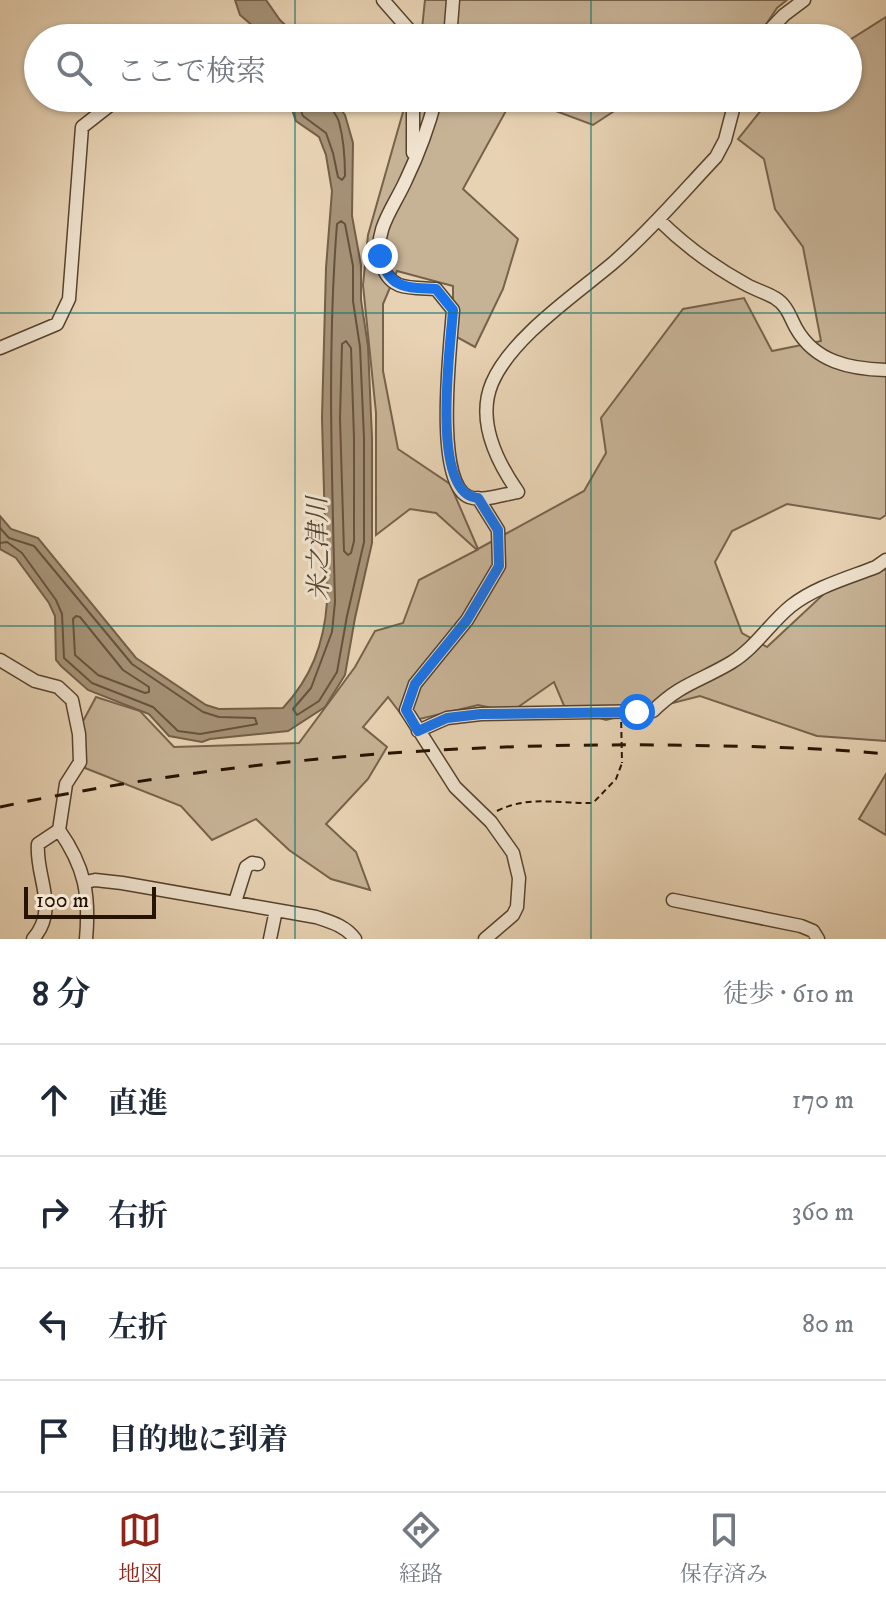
<!DOCTYPE html>
<html lang="ja">
<meta charset="utf-8">
<style>
:root{--surface:#fff;--page:#f6f6f7;--text:#1f2937;--muted:#747a83;--line:#e0e1e3;--accent:#8f2418}
body{margin:0;font-family:"IM FELL DW Pica","Noto Serif JP",serif;background:var(--page);color:var(--text)}
.scale{position:absolute;left:24px;bottom:20px;width:132px;box-sizing:border-box;padding-left:8px;border:4px solid #261301;border-top:0;font-size:22px;line-height:28px;white-space:nowrap;color:#261301;-webkit-text-stroke:6px #efe2ce;paint-order:stroke}
.stop{position:absolute;width:24px;height:24px;margin:-18px;border:6px solid #1a73e8;border-radius:50%;background:#fff}
.stop.end{background:#1a73e8;border-color:#fff;box-shadow:0 2px 8px #0008}
.list{margin:0;padding:0;list-style:none}
h2{display:flex;justify-content:space-between;align-items:center;height:104px;margin:0;padding:0 32px;font-size:34px}
h2 small{font-size:26px;font-weight:400;color:var(--muted)}
.list li{display:grid;grid-template-columns:52px 1fr auto;gap:24px;align-items:center;box-sizing:border-box;height:112px;padding:0 32px;border-top:2px solid var(--line)}
.list b{display:block;font-size:30px;white-space:nowrap}
.list em{font-size:26px;font-style:normal;color:var(--muted)}
.icon{flex:none;width:44px;height:44px;fill:none;stroke:currentColor;stroke-width:2;stroke-linecap:round;stroke-linejoin:round}
.map{position:relative;flex:none;width:886px;height:939px;overflow:hidden}
.search{position:absolute;background:var(--surface);box-shadow:0 2px 6px #0004;left:24px;right:24px;top:24px;height:88px;display:flex;align-items:center;gap:20px;box-sizing:border-box;padding:0 28px;border-radius:44px;color:var(--muted);font-size:30px}
.sheet{height:552px;background:var(--surface)}
nav{display:flex;justify-content:space-around;align-items:center;box-sizing:border-box;height:112px;border-top:2px solid var(--line);background:var(--surface);font-size:22px;color:var(--muted)}
nav a{display:grid;justify-items:center;gap:4px}
nav .on{color:var(--accent)}
.map>svg:first-child{display:block}
</style>
<div class="map">
<svg width="886" height="939" viewBox="0 0 886 939">
<rect width="100%" height="100%" fill="#e7d2b3"/>
<filter id="stains"><feTurbulence type="fractalNoise" baseFrequency=".0025" numOctaves="4"/><feColorMatrix values="0 0 0 0 .2 0 0 0 0 .09 0 0 0 0 .02 0 0 0 .5 -.17"/></filter>
<radialGradient id="worn" r=".72"><stop offset=".6" stop-color="#630" stop-opacity="0"/><stop offset="1" stop-color="#630" stop-opacity=".3"/></radialGradient>
<path fill="#c6b295" stroke="#76624b" stroke-width="2" d="M425,0h362l-10,8 -20,30h-336z
M886,17v498l-6,4 -93,-15 -55,27 -17,31 27,71 25,14 61,-57 58,-21v172l-69,-5 -117,-40 -94,24 -41,-12 -11,-26 -43,30 -33,-7 -71,17 -19,-25 -25,30 24,20 -19,32 -42,45 30,28 14,38 -39,-11 -42,-29 -33,-31 -44,21 -31,-34 -96,-38 -3,-45 14,-26 44,14 34,36 125,-4 56,-76 20,-36 28,-8 16,-43 58,-30 -41,-37 -26,-4 -34,26v-122l-13,-128 5,-50 39,-137h106l-50,91 55,50 -15,50 -28,58 -22,-12v-49l-56,-15 -14,33v67l15,78 52,35 28,65 106,-58 22,-38 -5,-35 82,-109 61,-11 28,53 49,-10 -18,-94 -28,-38 -11,-50 -26,-20 33,-41h77v-57z
M521,98h113l-41,27z
M886,774v61l-27,-16z"/>
<path fill="#a59176" stroke="#725f47" stroke-width="2" d="M235,0h31l14,20 19,18h-32l-27,-23z
M288,98h44l13,17 8,28 -1,73 9,49v35l7,46 4,92v105l-17,75 -10,57 -20,32 -37,24 -78,8 -8,3 -33,-6 -20,-22 -61,-24 -27,-24 -5,-6 -1,-44 -6,-13 -33,-45 -16,-9v-33l11,13 27,9 98,120 70,47 13,4 64,-1c28,-30 41,-64 44,-106l-5,-184 4,-150 6,-77 -6,-36 -7,-18 -23,-16z"/>
<g fill="none" stroke-linecap="round" stroke-linejoin="round">
<path stroke="#66523c" stroke-width="2" d="M296,98l7,18 23,17 7,20 5,24 4,3 3,-4c0,-18 -1,-36 -6,-54 -3,-10 -11,-14 -12,-24
M341,221l4,3 8,42v35l7,46 4,91v104l-17,74 -10,56 -18,29 -22,14 -4,-6 18,-21 21,-56 3,-30c-3,-126 -8,-252 2,-378z
M346,341l5,7 3,90v103l-3,12 -3,2 -4,-4 -4,-133 2,-74z
M0,528l9,10 25,8 98,118 71,48 16,5 36,1 2,6 -57,10 -22,-3 -25,-24 -61,-24 -28,-25 -2,-44 -6,-14 -34,-47 -15,-11 -7,1
M76,616l4,1 43,53 26,17v5l-4,1 -47,-18 -23,-20 -2,-36z"/>
<defs>
<path id="minor" d="M383,0l28,32v6
M450,38l3,-38
M762,38l22,-23 20,-15
M413,98v55
M436,98c-7,27 -18,57 -30,82 -12,27 -33,50 -25,81 3,11 7,19 18,24 11,4 26,3 37,4l17,21c-2,32 -20,173 16,187 14,5 35,-3 49,-5 -21,-30 -42,-71 -26,-109 19,-45 83,-88 121,-120 37,-32 69,-70 103,-106l9,-17 11,-42
M658,219c26,26 56,48 89,66 9,5 20,8 28,13 12,7 15,19 21,30 19,34 54,41 90,42
M0,348l57,-24 12,-25 13,-172 37,-29
M478,498l20,32 1,36 -32,54 -52,64 -9,26 49,77 36,35 22,31 6,25 -2,29 -4,8 -28,24
M0,660l35,21 23,6 14,13 7,34 1,28 -14,22 -7,46c26,37 31,65 27,109
M418,731l29,-13 34,-4 172,-3c28,-28 48,-30 79,-49 23,-14 38,-39 59,-56 24,-19 57,-28 85,-39l10,-7
M86,882l9,-2 27,3 194,34c15,5 30,9 39,22
M673,900l128,26 12,5 5,8
M235,902l11,-35 6,-4 6,1
M33,939c27,-31 2,-62 5,-95l21,-14
M270,939l6,-29"/>
</defs>
<use href="#minor" stroke="#56432e" stroke-width="15"/>
<path stroke="#261301" stroke-width="2" stroke-dasharray="6 4" stroke-linecap="butt" d="M497,811c31,-16 63,-7 96,-8l23,-24 6,-16"/>
<use href="#minor" stroke="#efe2ce" stroke-width="12"/>
<path stroke="#261301" stroke-width="3" stroke-dasharray="14 14" stroke-linecap="butt" d="M0,807c217,-46 441,-64 662,-62 74,1 150,2 224,9"/>
<path stroke="#261301" stroke-width="2" stroke-dasharray="6 4" stroke-linecap="butt" d="M621,712l1,51"/>
</g>
<g fill="none" stroke-linecap="round" stroke-linejoin="round">
<path stroke="#1a73e8" stroke-width="10" d="M380,256c10,34 25,31 56,33l17,21c-2,33 -24,185 25,188l20,32 1,36 -32,54 -52,64 -9,26 12,21 29,-13 34,-4 156,-2"/>
</g>
<path fill="none" stroke="#0f766e" stroke-width="2" stroke-opacity="0.55" d="M295,0v38M591,0v38M295,98v841M591,98v841M0,313h886M0,626h886"/>
<g text-anchor="middle" dominant-baseline="central" stroke-width="6" stroke-linejoin="round" paint-order="stroke">
<g font-size="26" font-style="italic" fill="#594530" stroke="#efe2ce">
<text transform="translate(319 549) rotate(-91)">米之津川</text>
</g>
</g>
<rect width="100%" height="100%" filter="url(#stains)"/>
<rect width="100%" height="100%" fill="url(#worn)"/>
</svg>
<div class="scale">100 m</div>
<div class="stop" style="left:637px;top:712px"></div>
<div class="stop end" style="left:380px;top:256px"></div>
<div class="search"><svg class="icon" aria-label="search" viewBox="0 0 24 24"><circle cx="10" cy="10" r="6"/><path d="M15 15l6 6"/></svg>ここで検索</div>
</div>
<section class="sheet">
<h2>8 分<small>徒歩 · 610 m</small></h2>
<ul class="list">
<li><svg class="icon" aria-label="ahead" viewBox="0 0 24 24"><path d="M12 20V5M6 11l6-6 6 6"/></svg><div><b>直進</b></div><em>170 m</em></li>
<li><svg class="icon" aria-label="right" viewBox="0 0 24 24"><path d="M7 20v-9h11M14 6l5 5-5 5"/></svg><div><b>右折</b></div><em>360 m</em></li>
<li><svg class="icon" aria-label="left" viewBox="0 0 24 24"><path d="M17 20v-9H6M10 6l-5 5 5 5"/></svg><div><b>左折</b></div><em>80 m</em></li>
<li><svg class="icon" aria-label="arrive" viewBox="0 0 24 24"><path d="M6 21V4h12l-3 4 3 4H6"/></svg><div><b>目的地に到着</b></div></li>
</ul>
</section>
<nav>
<a class="on"><svg class="icon" aria-label="map" viewBox="0 0 24 24"><path d="M3 6l6-2 6 2 6-2v14l-6 2-6-2-6 2zM9 4v14M15 6v14"/></svg>地図</a>
<a><svg class="icon" aria-label="directions" viewBox="0 0 24 24"><path d="M12 3l9 9-9 9-9-9zM9 14v-3h6M13 9l2 2-2 2"/></svg>経路</a>
<a><svg class="icon" aria-label="saved" viewBox="0 0 24 24"><path d="M7 4h10v16l-5-4-5 4z"/></svg>保存済み</a>
</nav>
